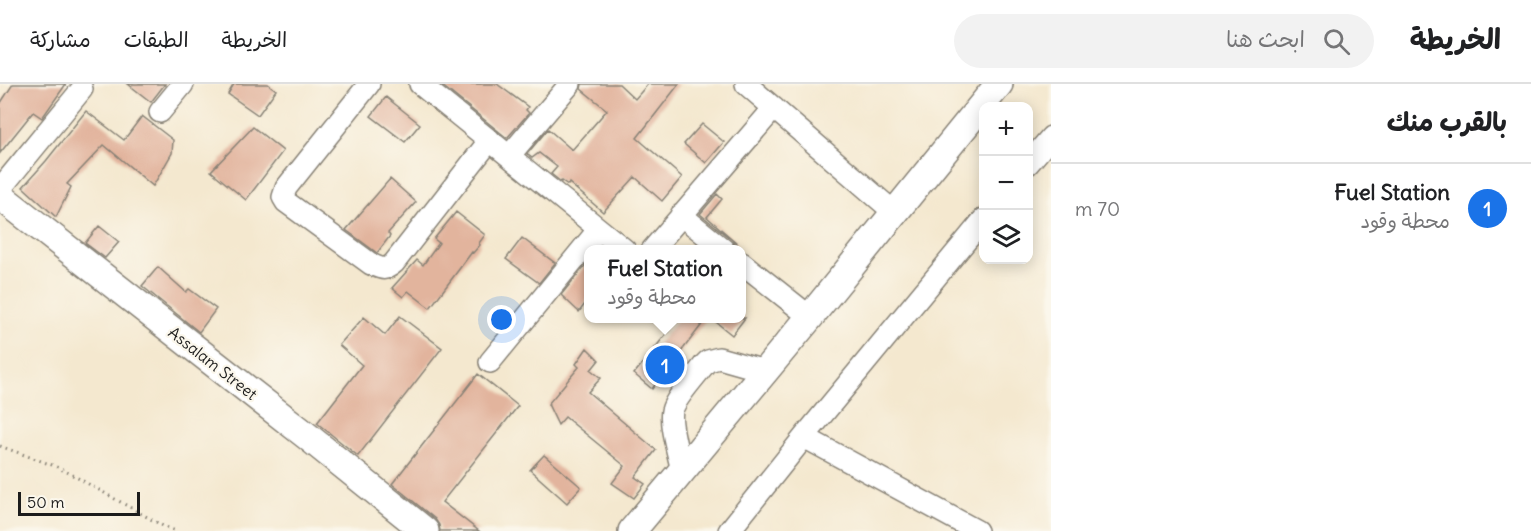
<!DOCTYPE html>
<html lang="ar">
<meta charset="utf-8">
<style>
:root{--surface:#fff;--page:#f2f2f2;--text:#202124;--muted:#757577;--line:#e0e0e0;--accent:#1a73e8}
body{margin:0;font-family:Delius,"Playpen Sans Arabic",sans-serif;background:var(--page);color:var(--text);direction:rtl}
.controls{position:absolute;right:18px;top:18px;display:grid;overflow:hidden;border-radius:12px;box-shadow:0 3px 15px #0003}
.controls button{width:54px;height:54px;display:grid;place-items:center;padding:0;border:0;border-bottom:2px solid var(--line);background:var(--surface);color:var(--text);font:30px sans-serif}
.scale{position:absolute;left:18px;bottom:15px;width:122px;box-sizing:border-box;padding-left:6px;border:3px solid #1c1c1c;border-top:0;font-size:16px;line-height:21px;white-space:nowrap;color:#1c1c1c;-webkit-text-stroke:4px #fbf7ec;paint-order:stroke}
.you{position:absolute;left:502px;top:236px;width:21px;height:21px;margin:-15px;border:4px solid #fff;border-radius:50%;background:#1a73e8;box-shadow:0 0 0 9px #1a73e833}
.badge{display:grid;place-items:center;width:39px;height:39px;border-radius:50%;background:var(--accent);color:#fff;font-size:20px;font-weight:700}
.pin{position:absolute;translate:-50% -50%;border:3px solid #fff;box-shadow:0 2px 6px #0006}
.popup{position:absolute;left:584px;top:161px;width:162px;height:78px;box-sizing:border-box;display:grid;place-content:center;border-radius:12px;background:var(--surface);filter:drop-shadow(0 2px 4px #0005);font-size:20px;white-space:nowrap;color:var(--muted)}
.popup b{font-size:22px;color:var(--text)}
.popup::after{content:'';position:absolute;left:50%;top:100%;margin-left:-12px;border:12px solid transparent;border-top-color:var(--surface)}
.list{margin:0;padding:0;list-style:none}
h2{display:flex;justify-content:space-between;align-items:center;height:78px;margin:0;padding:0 24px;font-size:26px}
h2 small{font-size:20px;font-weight:400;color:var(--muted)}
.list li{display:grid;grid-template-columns:39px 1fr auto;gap:18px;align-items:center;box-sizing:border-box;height:90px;padding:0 24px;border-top:2px solid var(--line)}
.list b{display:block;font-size:22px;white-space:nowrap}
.list p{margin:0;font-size:20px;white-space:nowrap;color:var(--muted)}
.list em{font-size:20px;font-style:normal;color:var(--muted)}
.icon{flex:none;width:33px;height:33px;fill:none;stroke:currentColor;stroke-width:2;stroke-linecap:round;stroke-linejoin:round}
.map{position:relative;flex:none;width:1051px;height:447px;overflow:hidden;direction:ltr}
header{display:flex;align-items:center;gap:36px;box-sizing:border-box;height:84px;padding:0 30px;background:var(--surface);border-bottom:2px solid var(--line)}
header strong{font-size:28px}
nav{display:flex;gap:33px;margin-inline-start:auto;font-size:21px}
.search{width:420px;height:54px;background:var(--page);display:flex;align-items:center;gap:15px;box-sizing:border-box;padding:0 21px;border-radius:33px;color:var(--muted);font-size:22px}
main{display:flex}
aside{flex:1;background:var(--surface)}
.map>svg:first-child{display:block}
</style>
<header>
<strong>الخريطة</strong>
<div class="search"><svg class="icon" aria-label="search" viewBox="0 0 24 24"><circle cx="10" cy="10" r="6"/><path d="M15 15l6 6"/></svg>ابحث هنا</div>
<nav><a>الخريطة</a><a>الطبقات</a><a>مشاركة</a></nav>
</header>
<main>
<aside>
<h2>بالقرب منك<small></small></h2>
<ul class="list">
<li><span class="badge">1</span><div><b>Fuel Station</b><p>محطة وقود</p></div><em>70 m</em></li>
</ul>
</aside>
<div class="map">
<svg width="1051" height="447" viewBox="0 0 1051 447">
<rect width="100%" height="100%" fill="#fbf7ec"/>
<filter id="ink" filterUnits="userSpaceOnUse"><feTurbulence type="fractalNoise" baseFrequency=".0167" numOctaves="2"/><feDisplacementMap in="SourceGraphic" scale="12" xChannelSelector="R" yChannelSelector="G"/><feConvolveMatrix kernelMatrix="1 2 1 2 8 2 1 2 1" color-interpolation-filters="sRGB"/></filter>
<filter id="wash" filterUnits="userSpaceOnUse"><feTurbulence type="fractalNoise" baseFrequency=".008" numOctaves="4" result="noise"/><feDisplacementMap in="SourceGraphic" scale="24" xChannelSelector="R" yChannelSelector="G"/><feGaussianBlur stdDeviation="1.35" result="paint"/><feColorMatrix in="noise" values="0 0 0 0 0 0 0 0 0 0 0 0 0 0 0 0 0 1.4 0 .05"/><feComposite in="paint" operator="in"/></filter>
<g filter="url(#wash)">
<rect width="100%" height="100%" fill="#f4e8cf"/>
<g id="blocks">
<path fill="#e2b49d" d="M13,0h53l-24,34 -9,-6 -33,41v-49z
M128,0h37l-14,18z
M234,0h34l8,6 -18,25 -30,-21z
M440,0h57l31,23 -2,3 3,3 -22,25z
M582,0h37l16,15 13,-15h31l-42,54 45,39 -20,24 -27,-24 -32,35 -34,-29 -1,2 -6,-4 -1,1 -10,-8 6,-7 -18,-14 -7,5 -5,-4 21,-25 24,21 35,-40 -26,-21z
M386,13l34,27 -15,18 -34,-26z
M86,27l38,29 18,-24 31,24 -1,13 -19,33 -49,-41 -37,39 4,3 -15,30 -33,-30 23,-26z
M702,40l22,18 -18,21 -22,-19z
M253,43l30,24 -37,49 -35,-29z
M390,95l26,23 -28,31 2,3 -13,17 -31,-23z
M717,110l5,5 -15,18 30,26 -2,1 -3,-4 -32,-26z
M456,128l29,23 -6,8 1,2 -7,8 -1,-1 -42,56 -22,-17 -5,6 -11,-9 25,-28 6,5 16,-22 -5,-4z
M99,142l20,16 -14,16 -20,-15z
M522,154l33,25 -16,20 -33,-24z
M588,178v38l-9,12 -18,-17z
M158,183l28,25 3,-3 27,20 -17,23 -57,-46z
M400,232l42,32 -84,108 -41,-33 45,-58 -23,-20 25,-28 21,18z
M679,234h28l-30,39 9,8 -1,3 -12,15 -10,-9 -11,15 -18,-15z
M711,234h34l-13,17z
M587,264l12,12 -8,10 10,8 -13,14 68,58 -21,27 10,7 -11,14 -22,-15 13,-17 -60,-49 -7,8 -10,-21 31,-37 -3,-3z
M478,290l40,32 -76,96 37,29h-39l-1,-6 -4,-6 -43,-35z
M544,371l37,32 -14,16 -37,-33z"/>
</g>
</g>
<g filter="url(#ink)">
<use href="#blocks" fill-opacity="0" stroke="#888276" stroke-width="1.5"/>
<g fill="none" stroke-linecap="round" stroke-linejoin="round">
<defs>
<path id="minor" d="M369,0l-83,104 -3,9 3,5 85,62c11,5 14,7 23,-1l96,-123
M420,0l205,166
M746,0l149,129
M160,28l23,-28
M509,72l61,-72
M1028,80l23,-27
M0,105l82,-100
M681,131l43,35
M652,166l122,-142
M742,179l68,54
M490,278l109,-133
M804,353l173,94
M682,387c-3,-15 -13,-46 -10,-60 3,-13 24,-35 32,-46l4,-4 11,-3 46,13
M729,447l75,-94 180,-218"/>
<path id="major" d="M0,112l307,240 118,95
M632,447l178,-214 189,-233"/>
</defs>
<use href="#minor" stroke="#888276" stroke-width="24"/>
<use href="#major" stroke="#888276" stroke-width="30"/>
<path stroke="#888276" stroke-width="3" stroke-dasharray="1.5 4.5" stroke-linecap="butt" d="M0,362l52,19 17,8 94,53 13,5"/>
<use href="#minor" stroke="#fff" stroke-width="21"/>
<use href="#major" stroke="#fff" stroke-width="27"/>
</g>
</g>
<g text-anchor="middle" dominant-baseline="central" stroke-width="4.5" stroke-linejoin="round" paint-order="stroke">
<g font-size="16" fill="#1c1c1c" stroke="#fbf7ec">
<text transform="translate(213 279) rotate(38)">Assalam Street</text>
</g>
</g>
</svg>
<div class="controls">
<button>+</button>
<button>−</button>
<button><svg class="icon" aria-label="layers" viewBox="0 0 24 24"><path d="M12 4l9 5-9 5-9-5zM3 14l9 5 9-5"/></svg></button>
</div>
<div class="scale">50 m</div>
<div class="you"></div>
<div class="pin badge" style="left:665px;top:281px">1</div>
<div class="popup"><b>Fuel Station</b>محطة وقود</div>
</div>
</main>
